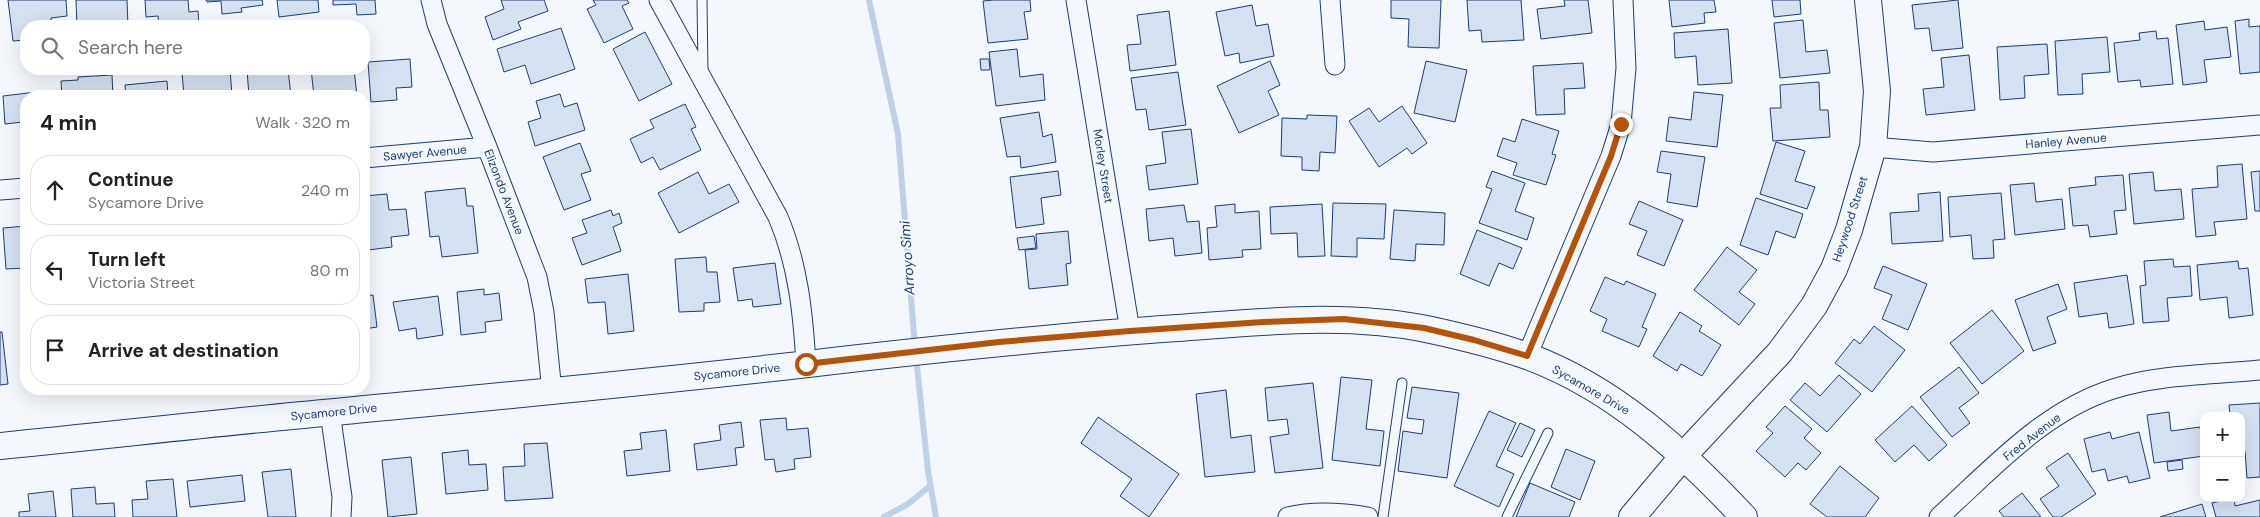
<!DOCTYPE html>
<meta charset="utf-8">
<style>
:root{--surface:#fff;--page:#f6f6f6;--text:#222;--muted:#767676;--line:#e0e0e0}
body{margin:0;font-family:"DM Sans",sans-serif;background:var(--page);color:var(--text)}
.controls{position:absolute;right:15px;bottom:15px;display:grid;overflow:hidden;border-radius:10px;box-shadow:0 5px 20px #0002}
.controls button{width:45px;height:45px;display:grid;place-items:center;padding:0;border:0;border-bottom:1px solid var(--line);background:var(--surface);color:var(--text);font:25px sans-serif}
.stop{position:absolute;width:15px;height:15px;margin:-11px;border:4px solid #b45309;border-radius:50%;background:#fff}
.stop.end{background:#b45309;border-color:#fff;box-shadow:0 1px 5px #0008}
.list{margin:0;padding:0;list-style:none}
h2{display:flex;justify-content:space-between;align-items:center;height:65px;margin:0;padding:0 20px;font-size:21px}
h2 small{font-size:16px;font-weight:400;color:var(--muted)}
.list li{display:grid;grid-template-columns:32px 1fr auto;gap:15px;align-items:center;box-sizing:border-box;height:70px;margin:0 10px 10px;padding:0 10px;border:1px solid var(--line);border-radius:20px}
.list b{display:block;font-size:19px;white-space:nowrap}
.list p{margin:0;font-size:16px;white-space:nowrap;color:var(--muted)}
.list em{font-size:16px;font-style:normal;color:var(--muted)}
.icon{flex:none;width:28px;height:28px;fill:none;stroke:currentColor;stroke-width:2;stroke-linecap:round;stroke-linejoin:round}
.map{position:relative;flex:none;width:2260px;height:517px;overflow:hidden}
.search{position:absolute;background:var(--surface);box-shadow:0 5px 20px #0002;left:20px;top:20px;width:350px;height:55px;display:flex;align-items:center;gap:12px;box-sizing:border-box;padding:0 18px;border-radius:20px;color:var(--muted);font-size:19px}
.panel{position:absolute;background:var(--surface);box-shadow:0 5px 20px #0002;left:20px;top:90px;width:350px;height:305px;border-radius:20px}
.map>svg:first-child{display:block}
</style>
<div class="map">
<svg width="2260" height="517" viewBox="0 0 2260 517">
<rect width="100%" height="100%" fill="#f4f7fb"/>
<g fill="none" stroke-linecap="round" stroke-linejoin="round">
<path stroke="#bed0e5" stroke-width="6" d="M869,0l29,134 17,213
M916,357l12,114 8,46
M884,517l24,-13 22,-18"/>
</g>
<path fill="#d5e0f0" stroke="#1d3f73" d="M8,0h58l1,16 -16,2 1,8h-26v14l-13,1z
M76,0h51l1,26h-51z
M145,0h43l1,12 9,-1 1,15h-40l-1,-10 -12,1z
M206,0h56l1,5 -22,3 1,4 -20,2 -1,-13 -14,1z
M277,0h41l1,12 -40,5z
M333,0h42l1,14 -19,1 -1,-11 -23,1z
M501,0h43l4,11 -30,11 3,7 -28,11 -8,-23 19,-8z
M593,0h34l2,3 -7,3 11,23 -29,14 -17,-34 9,-4z
M994,0h36l1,11 -7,1 4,27 -40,4 -5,-42z
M1391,0h50l-2,48 -31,-1 1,-28 -18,-1z
M1467,0h54l3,40 -42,2 -1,-12 -12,1z
M1564,0h24l4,33 -51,6 -4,-30 28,-3z
M1669,0h45l2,12 -12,1 1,10 -33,4z
M1772,0h28l1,14 -27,3z
M1958,0l5,48 -31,3 -3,-23 -14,1 -3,-24z
M1252,5l4,21 12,-2 6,32 -34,7 -1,-10 -14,3 -9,-44z
M1169,11l7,54 -46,6 -3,-26 14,-1 -4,-29z
M2249,19v8l11,-1v46l-20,2 -5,-53z
M1803,20l3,32 21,-2 3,23 -50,5 -6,-55z
M2204,21l1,9 22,-3 4,30 -27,3 3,22 -24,3 -7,-60z
M561,28l14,41 -44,15 -6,-19 -21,7 -7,-23z
M1728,29l4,54 -34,2 -2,-29 -21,2 -1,-25z
M2156,31l1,8 11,-1 5,46 -32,3 -1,-7 -22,2 -4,-39 26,-3 -1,-7z
M645,32l27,52 -33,17 -26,-52z
M2107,37l3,35 -28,2 1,20 -25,1 -3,-54z
M2047,44l2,30 -25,2 1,22 -25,2 -3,-53z
M1017,49l3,28 23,-3 2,26 -49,6 -7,-54z
M1969,55l6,55 -49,5 -3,-26 21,-2 -3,-29z
M410,59l2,28 -16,1 1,12 -26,2 -3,-40z
M980,59h9l1,11h-9z
M1270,61l10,24 -12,6 11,24 -40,18 -22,-47z
M1426,61l41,9 -12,52 -41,-9z
M1583,63l2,25 -21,1 1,25 -29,1 -3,-49z
M201,69h29l2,27h-48l-2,-23 19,-1z
M267,69h21l3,27h-42l-2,-26z
M311,69h43l3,27h-43z
M1178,72l8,53 -37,5 -3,-21 -10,1 -5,-32z
M112,75l1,21h-51l-1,-15 17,-1v-3z
M167,81l1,15h-42l-1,-11z
M1819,82l1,28h8l2,27 -57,4 -3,-33h11l-1,-23z
M45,91l1,5h-20v37h-2l-1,-11 -18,2 -2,-28z
M1694,92l29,3 -6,52 -51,-6 3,-24 22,3z
M560,94l4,13 13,-4 8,27 -50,16 -7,-24 13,-4 -5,-17z
M685,104l11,23 -5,2 10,21 -41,20 -7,-13 -12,6 -11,-24 24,-11 -4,-8z
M1402,106l25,37 -15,11 -5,-6 -28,19 -30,-46 20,-13 10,14z
M1039,112l4,25 9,-3 4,28 -35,6 -1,-12 -13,1 -7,-39z
M1307,115l30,1 -2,37 -15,-1 -1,19 -17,-1v-13l-21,-1 1,-38 25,1z
M1522,119l37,12 -7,23 4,1 -10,30 -33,-10 4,-12 -20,-7 6,-18 12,4z
M1191,129l7,55 -49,6 -3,-24 20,-3 -4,-31z
M1776,142l29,9 -10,30 20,6 -8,22 -47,-15z
M580,143l11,28 -10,3 10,26 -27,10 -21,-53z
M1661,151l44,6 -8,50 -30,-5 4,-28 -14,-2z
M2242,164l5,55 -33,3 2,13 -20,2 -4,-48 26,-2 -1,-21z
M1058,171l3,24 -20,3 3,26 -28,4 -6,-51z
M1492,171l33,12 -10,28 19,7 -7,22 -48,-17 13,-34 -6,-2z
M2260,171v40h-5l-4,-39z
M698,172l11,22 20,-10 10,18 -60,31 -21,-40z
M2153,172l2,19 26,-2 3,30 -50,5 -5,-50z
M2123,175l3,35 -12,1 3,23 -27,3 -2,-12 -15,1 -4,-38 27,-3 -1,-8z
M2034,183l2,19 26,-3 3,30 -50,6 -5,-50z
M465,188l2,18h6l5,47 -36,4 -3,-21 -9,1 -5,-45z
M1940,192l3,49 -51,3 -2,-31 29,-2 -1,-17z
M2001,193l4,46 -12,1 1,18 -21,1 -2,-24 -21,2 -2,-40z
M387,194l2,16 17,-1 3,26 -18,2 1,10 -24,3 -4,-54z
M1756,198l47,16 -8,24 -19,-7 -8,24 -28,-10z
M1639,201l44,19 -19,46 -27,-11 10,-24 -18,-7z
M1333,203l53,1 -2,35 -27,-1v19l-26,-1z
M1235,204v9l24,-2 2,38 -19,1 1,7 -34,3 -2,-32 10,-1 -2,-21z
M1322,204l3,52 -27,1 -1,-24 -26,1 -1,-27z
M1184,205l3,17 12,-1 3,32 -27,3 -2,-18 -24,3 -3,-32z
M611,210l2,6 6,-3 3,10 -9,4 8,24 -39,14 -10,-27 15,-5 -5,-13z
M1394,210l51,3 -1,32 -28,-1 -1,17 -25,-2z
M26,226v42l-20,1 -3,-41z
M1477,230l45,18 -9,21 -14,-6 -10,23 -29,-12z
M1068,231l3,32 -5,1 2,21 -39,4 -4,-39 12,-1 -1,-15z
M1034,236l2,12 -17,2 -2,-12z
M1727,247l30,23 -18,22 16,12 -16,21 -45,-35z
M706,257l1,15h10l3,30 -16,1v8l-25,1 -4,-53z
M2173,259l1,8 16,-1 2,30 -25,2 2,23 -26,2 -3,-37 6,-1 -2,-24z
M2238,261l1,8 9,-1 5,47 -24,3 -2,-21 -27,3 -3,-35z
M775,263l6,41 -28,3 -1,-8 -14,2 -5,-33z
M1883,266l44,18 -19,46 -26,-11 10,-24 -18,-7z
M628,274l6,57 -26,3 -3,-32 -17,1 -3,-24z
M2127,275l7,49 -25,4 -2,-15 -28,4 -5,-34z
M1605,277l19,8 2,-4 30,13 -14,33 5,2 -8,18 -37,-16 5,-12 -17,-8z
M2058,284l9,25 -20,8 9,26 -23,8 -18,-51z
M484,289v6l15,-2 3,27 -17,2 1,10 -25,3 -4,-43z
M373,295l4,32 -13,2v-33z
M438,296l5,39 -26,4 -1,-11 -17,3 -6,-29z
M1992,310l32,41 -42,33 -32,-41z
M1680,312l22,14 -3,5 22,14 -19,31 -21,-12 -4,7 -24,-15z
M1874,326l31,24 -33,42 -37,-29 19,-24 6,5z
M0,332h2l6,52 -8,1z
M21,338h5v41h-2z
M1959,367l20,26 -20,15 11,15 -18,14 -32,-40z
M1839,375l22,19 -34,38 -37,-32 15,-17 15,13z
M1341,377l31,3 -6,49 18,2 -4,35 -48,-6z
M1313,383l10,85 -48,5 -5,-36 19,-3 -2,-15 -19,2 -3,-33z
M1412,387l47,6 -12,85 -49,-7 5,-40 19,3 2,-14 -17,-2z
M1226,390l5,48 20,-3 4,37 -50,5 -9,-83z
M2260,403v74l-13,1 -2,-27 -4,1v-36l-32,-1 21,-1 -1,-9z
M1785,406l27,23 -8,9 17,15 -15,17 -8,-7 -13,14 -29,-26 17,-18 -7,-6z
M1912,406l35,39 -18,16 -15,-16 -19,17 -20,-22z
M1489,411l27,12 -20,43 18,8 -15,33 -45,-21z
M2169,412l2,19 29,-4 4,29 -50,7 -7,-48z
M1098,417l81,57 -30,43 -29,-21 12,-17 -51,-36z
M786,418l1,12 21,-2 3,29 -17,2 1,10 -19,3 -2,-13 -9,1 -5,-40z
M741,422l3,25 -9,1 2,17 -40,5 -3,-26 27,-4 -2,-15z
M1520,423l15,7 -13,27 -15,-7z
M666,430l4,41 -43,5 -3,-25 18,-2 -2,-16z
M2110,432l2,7 27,-7 11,46 -21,5 -2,-7 -19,5 -3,-12 -13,3 -8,-33z
M547,443l6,55 -48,3 -2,-34 22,-1 -1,-22z
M1566,449l29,12 -15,39 -29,-13z
M468,450l1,15 17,-1 2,26 -42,4 -4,-41z
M2068,453l28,41 -35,23h-8l-13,-18 19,-13 -13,-18z
M411,457l6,57 -29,3 -6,-57z
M2182,460l1,9 -15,2 -1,-9z
M1840,466l39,32 -14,19h-38l-17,-13z
M291,469l5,48h-28l-6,-45z
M242,475l3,26 -55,6 -3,-26z
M173,479l4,38h-44l-1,-17 16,-1 -2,-18z
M1530,483l45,19 -6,15h-53z
M95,487l1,17 18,-1 1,14h-42l-2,-28z
M53,491l3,26h-37v-5l11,-1 -2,-17z
M2022,493l19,24h-37l-5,-6z
M2234,498l1,8 25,-6v17h-44l-4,-14z
M2202,504l4,13h-46z"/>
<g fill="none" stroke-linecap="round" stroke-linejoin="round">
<defs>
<path id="lane" d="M702,0l1,72
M1383,517l19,-134
M1507,517l41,-84"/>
<path id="street" d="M431,0l6,24 50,123 50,130 7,35 8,80
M659,0l119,217c20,47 25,96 28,147
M1076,0l54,331
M1330,0l5,65
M1873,147l60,5 327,-27
M364,158l123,-11
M0,190l26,-2
M1527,356l84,-200 10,-32 5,-56 -3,-68
M330,412l12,85 -1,20
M1288,517c24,-6 56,-4 80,0
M1939,517c52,-47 104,-106 174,-128 46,-15 99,-14 147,-19"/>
<path id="secondary" d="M0,446c112,-11 223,-24 335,-34 166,-16 332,-31 498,-51 114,-13 229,-25 344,-33 84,-6 170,-16 254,2 32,7 65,15 96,26 87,32 155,95 217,161
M1632,517l52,-62 96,-103 34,-46 20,-37 15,-39 24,-83 4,-56 -9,-91"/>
</defs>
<use href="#lane" stroke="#1d3f73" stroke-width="11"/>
<use href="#street" stroke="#1d3f73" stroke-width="21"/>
<use href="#secondary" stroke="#1d3f73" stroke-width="28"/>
<use href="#lane" stroke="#f4f7fb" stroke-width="9"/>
<use href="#street" stroke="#f4f7fb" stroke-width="19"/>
<use href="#secondary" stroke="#f4f7fb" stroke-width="26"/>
</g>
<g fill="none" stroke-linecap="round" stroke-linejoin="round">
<path stroke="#b45309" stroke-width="6" d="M806,364l193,-22 131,-11 133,-9 81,-3 80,9 50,12 53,16 84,-200 10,-32"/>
</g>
<g text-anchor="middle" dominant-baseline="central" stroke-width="4" stroke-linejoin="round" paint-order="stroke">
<g font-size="12" fill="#1d3f73" stroke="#f4f7fb">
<text transform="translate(2066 141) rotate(-5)">Hanley Avenue</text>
<text transform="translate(425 153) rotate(-5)">Sawyer Avenue</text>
<text transform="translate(1103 166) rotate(81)">Morley Street</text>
<text transform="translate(504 192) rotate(69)">Elizondo Avenue</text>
<text transform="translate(1850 219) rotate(-72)">Heywood Street</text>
<text transform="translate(737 372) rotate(-6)">Sycamore Drive</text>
<text transform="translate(1591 390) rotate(30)">Sycamore Drive</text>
<text transform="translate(334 412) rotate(-6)">Sycamore Drive</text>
<text transform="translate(2032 437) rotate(-38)">Fred Avenue</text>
</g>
<g font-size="14" font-style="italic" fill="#1d3f73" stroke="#f4f7fb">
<text transform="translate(907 258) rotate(-94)">Arroyo Simi</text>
</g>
</g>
</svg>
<div class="controls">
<button>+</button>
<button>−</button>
</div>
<div class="stop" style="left:806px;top:364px"></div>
<div class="stop end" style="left:1621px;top:124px"></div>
<div class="search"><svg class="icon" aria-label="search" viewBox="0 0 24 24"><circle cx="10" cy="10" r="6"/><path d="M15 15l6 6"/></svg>Search here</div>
<section class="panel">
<h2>4 min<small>Walk · 320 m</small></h2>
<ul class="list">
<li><svg class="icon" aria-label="ahead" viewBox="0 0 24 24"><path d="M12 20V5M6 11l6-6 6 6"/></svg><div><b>Continue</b><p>Sycamore Drive</p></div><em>240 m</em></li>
<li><svg class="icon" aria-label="left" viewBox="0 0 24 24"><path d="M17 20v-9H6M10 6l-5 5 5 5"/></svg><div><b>Turn left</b><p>Victoria Street</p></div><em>80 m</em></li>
<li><svg class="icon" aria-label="arrive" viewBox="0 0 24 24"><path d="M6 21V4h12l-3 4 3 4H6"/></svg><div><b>Arrive at destination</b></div></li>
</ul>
</section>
</div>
